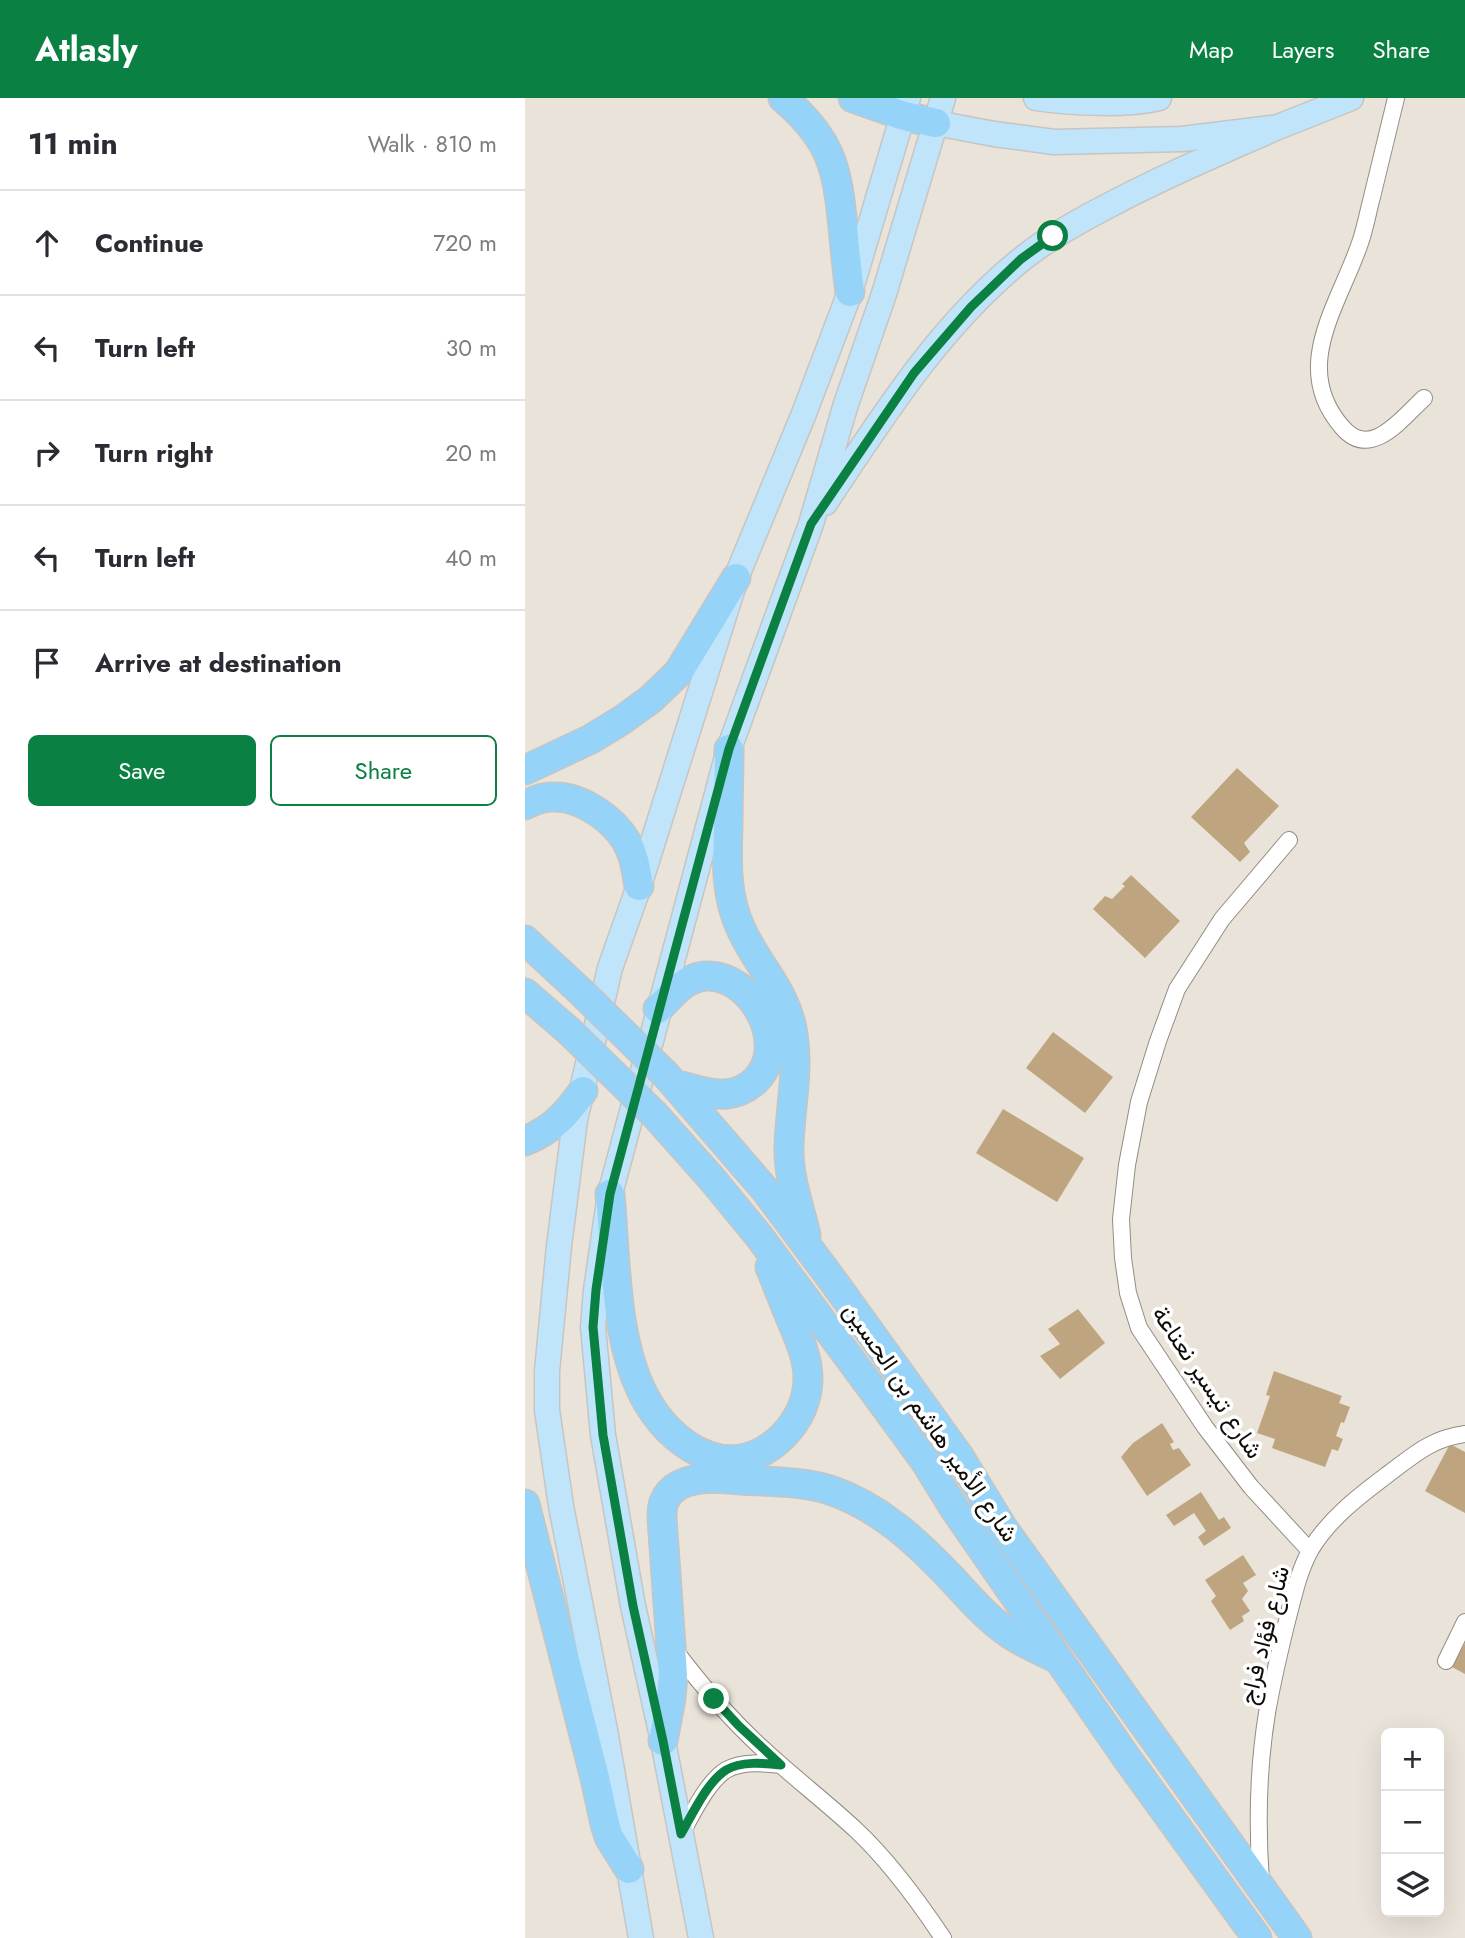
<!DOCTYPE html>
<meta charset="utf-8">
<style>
:root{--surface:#fff;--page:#f2f2f3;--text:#2b2b33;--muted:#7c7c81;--line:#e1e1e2;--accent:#0b8043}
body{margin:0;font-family:Jost,Vazirmatn,sans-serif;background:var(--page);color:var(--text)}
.controls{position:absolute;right:21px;bottom:21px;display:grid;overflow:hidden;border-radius:10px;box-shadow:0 7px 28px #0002}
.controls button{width:63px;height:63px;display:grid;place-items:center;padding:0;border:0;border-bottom:2px solid var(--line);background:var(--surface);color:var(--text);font:35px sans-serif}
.stop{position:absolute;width:21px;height:21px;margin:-16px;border:5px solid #0b8043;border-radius:50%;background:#fff}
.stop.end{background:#0b8043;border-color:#fff;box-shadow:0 2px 7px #0008}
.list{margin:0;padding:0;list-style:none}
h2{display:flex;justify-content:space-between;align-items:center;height:91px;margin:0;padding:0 28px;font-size:30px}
h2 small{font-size:23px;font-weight:400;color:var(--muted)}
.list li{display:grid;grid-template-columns:46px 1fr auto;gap:21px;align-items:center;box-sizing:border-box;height:105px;padding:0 28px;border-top:2px solid var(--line)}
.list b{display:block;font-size:26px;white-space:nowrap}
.list em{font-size:23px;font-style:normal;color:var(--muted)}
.actions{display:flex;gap:14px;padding:21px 28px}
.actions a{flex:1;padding:16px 0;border:2px solid var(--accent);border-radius:10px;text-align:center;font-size:24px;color:var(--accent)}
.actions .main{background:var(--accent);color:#fff}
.icon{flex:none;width:38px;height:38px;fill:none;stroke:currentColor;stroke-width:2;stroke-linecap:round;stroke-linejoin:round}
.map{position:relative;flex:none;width:940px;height:1840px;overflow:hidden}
header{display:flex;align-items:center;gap:42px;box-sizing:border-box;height:98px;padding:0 35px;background:var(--accent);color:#fff}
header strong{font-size:33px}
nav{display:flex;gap:38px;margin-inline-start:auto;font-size:24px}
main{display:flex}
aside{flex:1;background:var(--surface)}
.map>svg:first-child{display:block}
</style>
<header>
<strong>Atlasly</strong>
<nav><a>Map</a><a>Layers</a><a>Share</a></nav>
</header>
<main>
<aside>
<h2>11 min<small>Walk · 810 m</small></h2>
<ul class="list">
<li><svg class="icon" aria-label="ahead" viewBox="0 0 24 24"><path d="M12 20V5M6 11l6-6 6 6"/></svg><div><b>Continue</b></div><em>720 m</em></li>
<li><svg class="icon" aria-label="left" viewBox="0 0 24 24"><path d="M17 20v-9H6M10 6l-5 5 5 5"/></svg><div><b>Turn left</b></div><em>30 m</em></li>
<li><svg class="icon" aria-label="right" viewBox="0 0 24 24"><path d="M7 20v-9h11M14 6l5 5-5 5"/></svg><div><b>Turn right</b></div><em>20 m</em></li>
<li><svg class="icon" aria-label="left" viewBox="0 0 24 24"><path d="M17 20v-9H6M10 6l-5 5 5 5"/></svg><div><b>Turn left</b></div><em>40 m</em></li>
<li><svg class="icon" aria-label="arrive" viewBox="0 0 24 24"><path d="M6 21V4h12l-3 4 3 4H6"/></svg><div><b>Arrive at destination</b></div></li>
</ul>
<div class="actions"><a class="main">Save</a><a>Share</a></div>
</aside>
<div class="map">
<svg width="940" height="1840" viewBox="0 0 940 1840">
<rect width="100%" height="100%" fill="#eae3d9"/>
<path fill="#bfa57f" d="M712,670l42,38 -35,37 6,9 -10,10 -49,-45z
M606,777l49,46 -35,37 -52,-49 12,-13 7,3 13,-13 -3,-2z
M528,934l60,45 -28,36 -59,-45z
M478,1011l81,49 -27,44 -81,-49z
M553,1211l27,34 -45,36 -20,-23 20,-12 -12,-15z
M749,1273l68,25 -3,7 11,4 -6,16 -3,-1 -5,14 7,3 -5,12 -6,-2 -7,18 -53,-19 3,-9 -18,-6 13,-37 -4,-1z
M637,1325l12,19 -4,2 3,6 6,-2 12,17 -44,31 -26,-39 12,-14z
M925,1346l15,8v61l-40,-22z
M676,1394l18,28 5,-3 7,11 -27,18 -6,-9 8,-6 -12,-18 -20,13 -8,-11z
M718,1457l13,20 -13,8 5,8 -6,8 8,12 -8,5 2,5 -14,9 -19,-29 5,-5 -11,-16z
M940,1545v31l-13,-7z"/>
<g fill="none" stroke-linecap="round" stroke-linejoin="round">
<defs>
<path id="street" d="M871,0c-8,33 -16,66 -24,99 -4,15 -7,32 -12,46 -21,62 -70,124 -18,184 29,34 60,-9 82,-29
M764,742l-67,79 -45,70 -19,52 -19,61 -12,63 -6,54 2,39 5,35 11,35 66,99 46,60 59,64
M149,1551c27,36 56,70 89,100 30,28 63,53 93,81 31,29 63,72 87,108
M921,1563l19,-39
M156,1736c11,-19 26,-52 45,-64 16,-9 38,-7 55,-5
M736,1784c-4,-55 -3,-114 6,-169 5,-30 12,-59 19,-88 7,-26 12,-53 25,-76 18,-30 48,-53 76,-74 27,-20 43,-36 78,-41"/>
<path id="primary" d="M511,0c35,5 89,8 123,0
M411,25l58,11 60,8 128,-3 96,-12 73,-29
M300,405c58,-87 115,-178 197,-244 25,-20 53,-36 82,-51 56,-30 115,-55 174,-81
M116,1840l-36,-208 -44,-224 -14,-96v-39l12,-125 16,-126 35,-152 29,-82 97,-308 67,-162 47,-124 58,-194
M176,1840l-38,-197 -30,-135 -30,-171 -10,-108 3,-37 14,-96 119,-445 82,-225 34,-117 39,-113 59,-196"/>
<path id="highway" d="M258,0c48,41 54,68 60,129 2,21 4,43 7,65
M328,0l51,18 32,7
M204,651c0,25 -1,50 -1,75 -1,36 -3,71 13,105 17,38 45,61 52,105 6,38 -3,74 -4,112 -1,31 10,59 17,89
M0,672l66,-31 31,-19 29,-21 27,-26 58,-95
M0,707c8,-4 17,-8 26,-8 32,-2 71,27 81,57 4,10 5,22 7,32
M0,842l54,50
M0,895l44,38
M133,911c13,-13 26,-31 47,-33 48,-3 86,71 50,105 -9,8 -17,12 -29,13 -17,2 -35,-6 -52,-10
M141,977l100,116 70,94 123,171 44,72 294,410
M130,1017l57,64 46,56 118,159 49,67 29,47 172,249 131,181
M0,1043c28,-12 40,-25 58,-50
M85,1096c6,65 4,152 38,209 30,50 88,81 136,32 15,-16 24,-34 24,-57 0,-21 -10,-42 -18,-61 -7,-17 -13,-33 -20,-50
M0,1406l70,274 10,46 4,13 20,32
M138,1643l8,-43 2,-23 -11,-157c0,-5 0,-11 2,-16 10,-25 43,-25 65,-23 33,3 69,1 101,11 50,17 87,52 123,90 14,15 28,32 45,45 18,15 39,24 60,34"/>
</defs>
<use href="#street" stroke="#938c83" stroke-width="18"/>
<use href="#primary" stroke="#c5c5c4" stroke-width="27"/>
<use href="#highway" stroke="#c5c5c4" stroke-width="31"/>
<use href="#street" stroke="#fff" stroke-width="16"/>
<use href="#primary" stroke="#c0e5fb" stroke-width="24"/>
<use href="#highway" stroke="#96d3f9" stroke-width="28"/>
<defs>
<path id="highway-bridge" d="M54,892l87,85
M44,933l86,84"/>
</defs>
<use href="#highway-bridge" stroke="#c5c5c4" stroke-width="31" stroke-linecap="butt"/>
<use href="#highway-bridge" stroke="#96d3f9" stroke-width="28"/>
</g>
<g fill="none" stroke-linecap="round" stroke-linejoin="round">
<path stroke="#0b8043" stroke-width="9" d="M189,1601l25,27 42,39c-17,-2 -40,-4 -55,5 -19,12 -34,45 -45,64l-18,-93 -30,-135 -30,-171 -10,-108 3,-37 14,-96 119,-445 82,-225 103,-151 57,-66 50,-48 32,-23"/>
</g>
<g text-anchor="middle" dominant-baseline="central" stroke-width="7" stroke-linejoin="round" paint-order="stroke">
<g font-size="24" fill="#0e0c08" stroke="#fff">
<text transform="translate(683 1284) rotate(56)">شارع تيسير نعناعة</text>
<text transform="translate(406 1324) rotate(55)">شارع الأمير هاشم بن الحسين</text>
<text transform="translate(739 1537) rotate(-76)">شارع فؤاد فراج</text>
</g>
</g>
</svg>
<div class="controls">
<button>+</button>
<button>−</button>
<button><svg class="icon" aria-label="layers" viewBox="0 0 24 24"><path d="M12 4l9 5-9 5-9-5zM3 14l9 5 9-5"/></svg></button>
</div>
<div class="stop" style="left:528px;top:138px"></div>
<div class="stop end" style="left:189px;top:1601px"></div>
</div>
</main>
